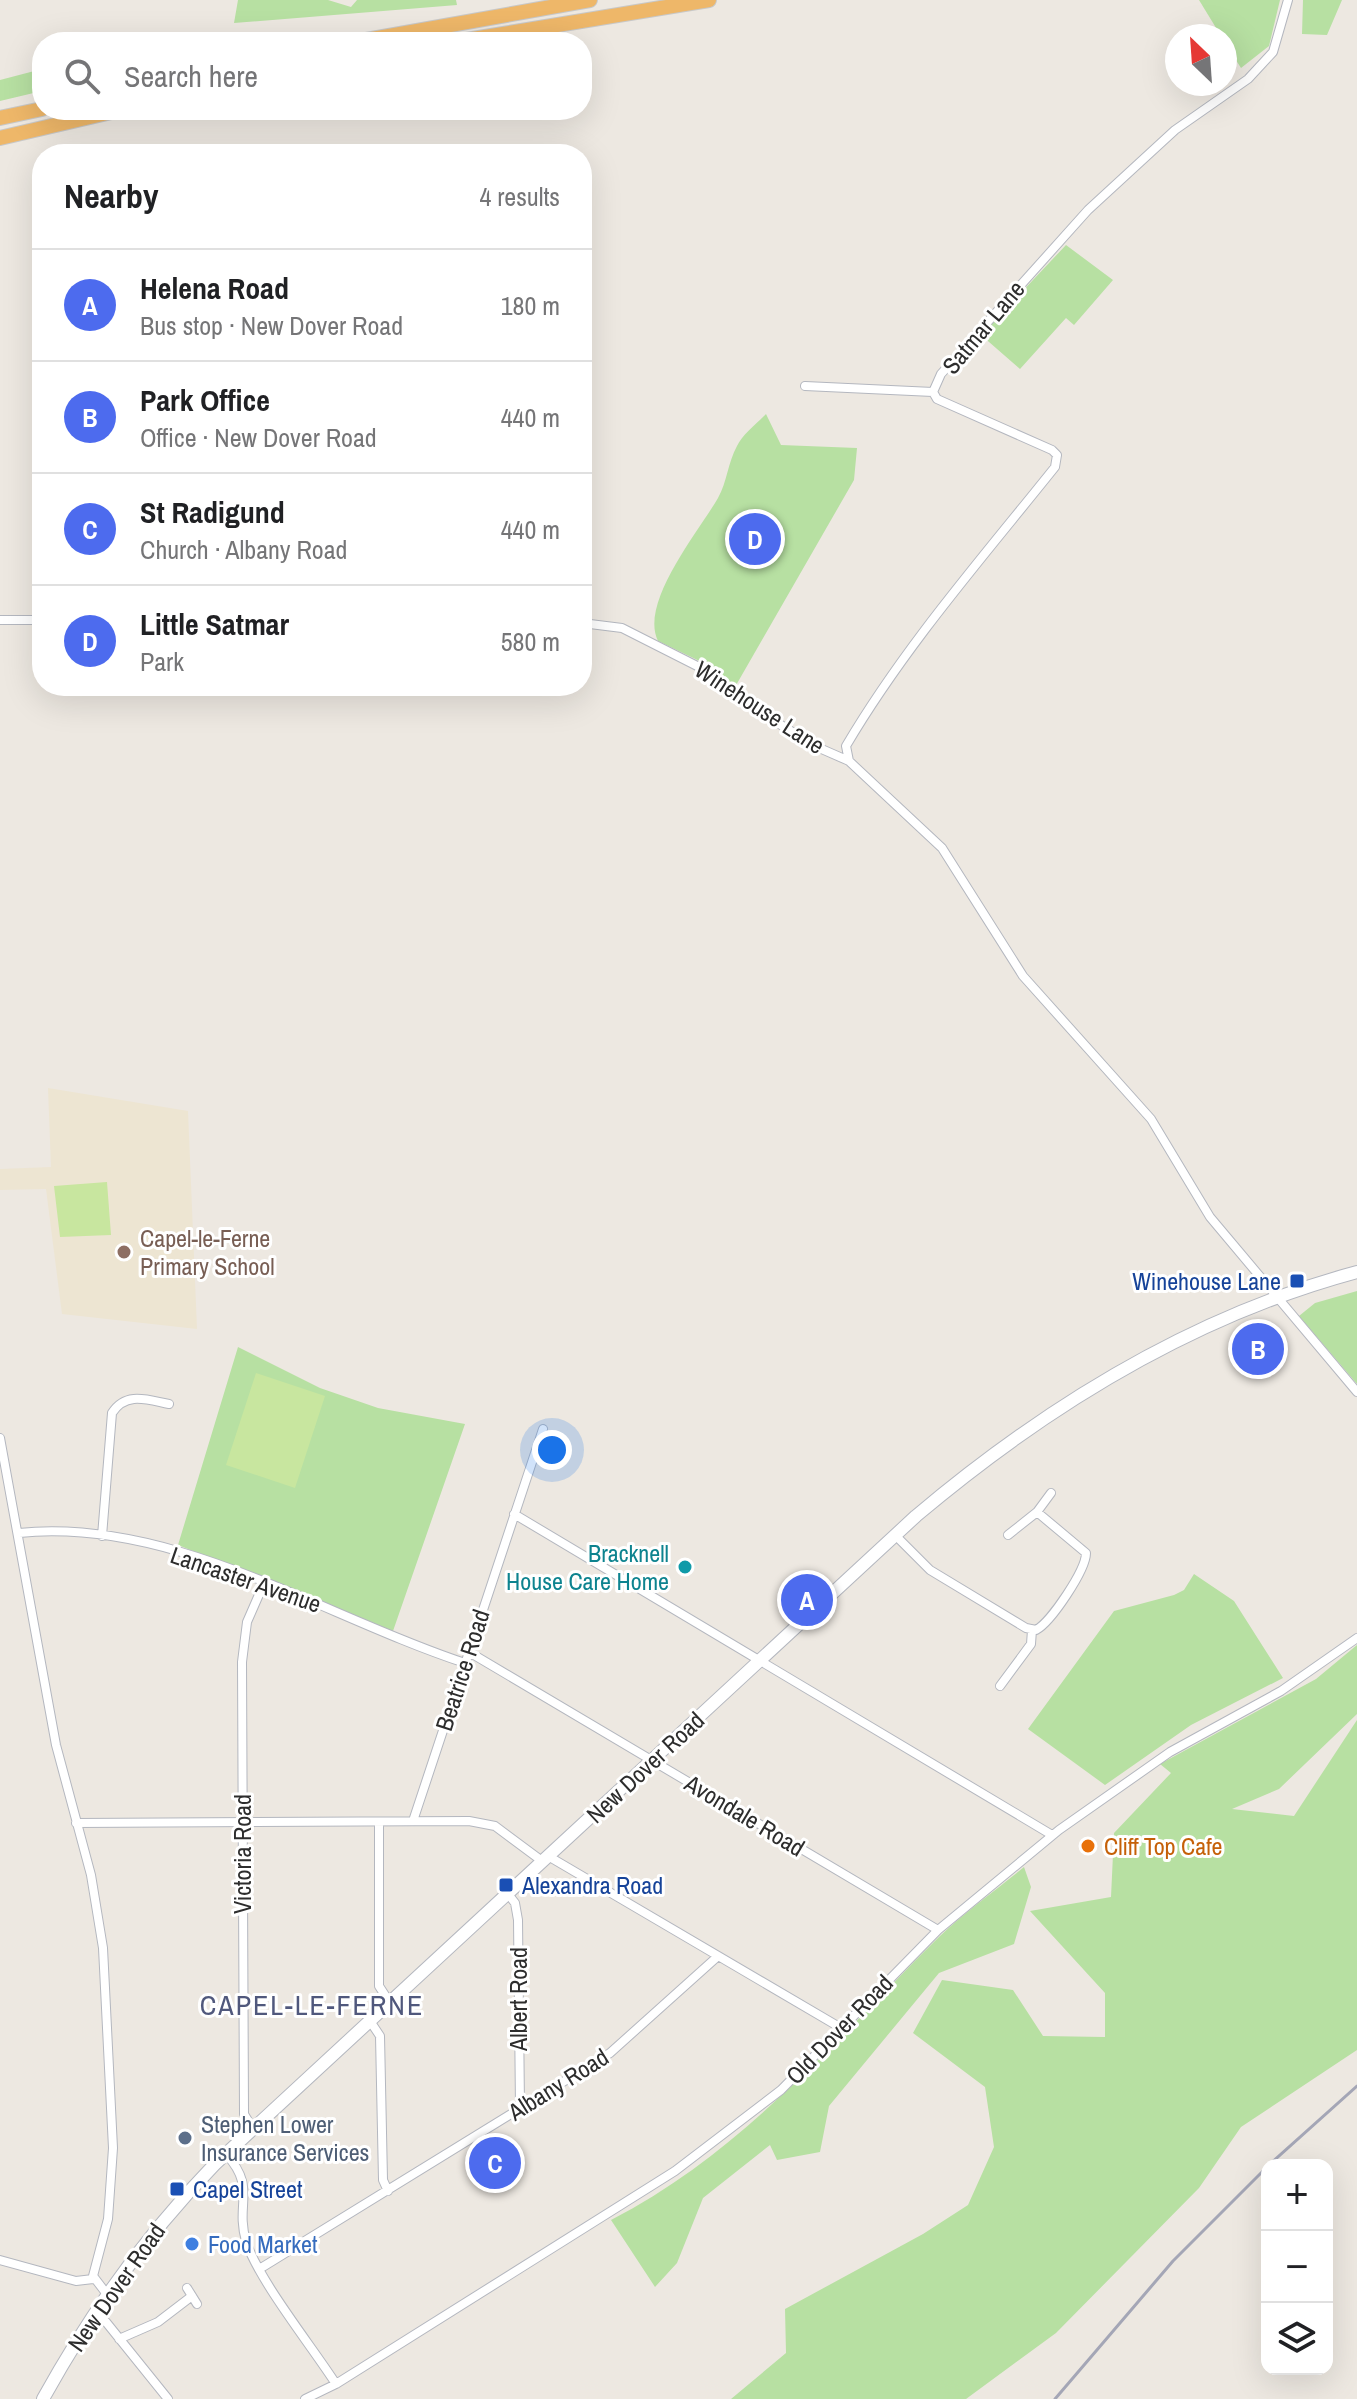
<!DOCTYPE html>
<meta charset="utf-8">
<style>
:root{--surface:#fff;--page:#f2f2f2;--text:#202124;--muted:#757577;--line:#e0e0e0;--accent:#4d6bee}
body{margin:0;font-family:"Archivo Narrow",sans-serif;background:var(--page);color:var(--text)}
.controls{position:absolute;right:24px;bottom:24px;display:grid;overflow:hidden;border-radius:16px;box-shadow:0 8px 32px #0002}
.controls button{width:72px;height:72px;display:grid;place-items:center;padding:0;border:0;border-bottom:2px solid var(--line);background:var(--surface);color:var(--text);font:40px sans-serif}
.compass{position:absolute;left:1165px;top:24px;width:72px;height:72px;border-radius:50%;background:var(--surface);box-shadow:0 8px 32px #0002;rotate:335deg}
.you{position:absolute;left:552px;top:1450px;width:28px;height:28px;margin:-20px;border:6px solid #fff;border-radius:50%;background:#1a73e8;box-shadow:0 0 0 12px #1a73e833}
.badge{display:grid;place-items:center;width:52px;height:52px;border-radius:50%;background:var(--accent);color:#fff;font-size:26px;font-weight:700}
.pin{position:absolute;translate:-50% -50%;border:4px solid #fff;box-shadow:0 2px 8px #0006}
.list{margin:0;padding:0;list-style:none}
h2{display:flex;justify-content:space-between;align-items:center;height:104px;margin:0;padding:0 32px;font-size:34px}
h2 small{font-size:26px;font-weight:400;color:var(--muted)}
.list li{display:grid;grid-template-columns:52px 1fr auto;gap:24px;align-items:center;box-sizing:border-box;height:112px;padding:0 32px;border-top:2px solid var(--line)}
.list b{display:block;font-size:30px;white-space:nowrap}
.list p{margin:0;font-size:26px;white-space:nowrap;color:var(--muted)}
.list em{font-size:26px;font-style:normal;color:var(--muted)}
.icon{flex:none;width:44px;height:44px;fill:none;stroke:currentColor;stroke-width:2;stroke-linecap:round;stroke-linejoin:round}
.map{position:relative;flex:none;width:1357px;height:2399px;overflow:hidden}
.search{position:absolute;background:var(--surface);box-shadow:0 8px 32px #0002;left:32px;top:32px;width:560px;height:88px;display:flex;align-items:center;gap:20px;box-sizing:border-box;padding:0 28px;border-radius:32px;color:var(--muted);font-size:30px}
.panel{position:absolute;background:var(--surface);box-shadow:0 8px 32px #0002;left:32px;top:144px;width:560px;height:552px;border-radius:32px}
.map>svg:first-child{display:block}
</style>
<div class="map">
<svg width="1357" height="2399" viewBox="0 0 1357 2399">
<rect width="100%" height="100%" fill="#ede8e1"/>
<path fill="#ede5d2" d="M48,1088l140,23 9,218 -135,-15 -16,-125 -46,1v-21l51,-2z"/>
<path fill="#b7e0a2" d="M238,0h90l23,7 6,-7h99l1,5 -223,18z
M1199,0h81l-11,46 -28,22 -16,-25v-7h-4z
M1303,0h39l-15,35 -25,-1z
M42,69v22l-42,10v-21z
M1066,245l47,35 -39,45 -8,-7 -46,51 -39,-34z
M766,414l15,31 76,3 -3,32 -119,207 -19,-18 -58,-28c-19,-38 41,-110 60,-143 9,-16 10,-36 19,-52 5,-11 20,-23 29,-32z
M1357,1291v93l-58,-68 16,-13z
M238,1347l82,41 58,20 87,16 -72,207 -215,-86z
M1194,1574l40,27 49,77 -92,47 -86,60 -77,-56 86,-118 60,-16 10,-5z
M1357,1645v69l-78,75 -47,20 62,7 63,-96v330l-116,77 -42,61 -143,145 -90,66h-235l55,-46 -1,-44 138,-75 45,-29 26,-58 -9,-60 -72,-54 29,-53 71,10 30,46 62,1v-44l-75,-82 81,-14 3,-64 57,-60 -11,-9 156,-85z
M1024,1867l7,20 -17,57 -75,29 -110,133 -9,46 -43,8 -7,-15 -67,53 -26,65 -22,24 -44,-67c135,-70 222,-179 329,-284 26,-25 56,-46 84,-69z"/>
<path fill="#c8e69f" d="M107,1182l4,53 -51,2 -6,-51z
M256,1373l69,23 -30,92 -69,-23z"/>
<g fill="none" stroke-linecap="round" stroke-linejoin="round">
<defs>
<path id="minor" d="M805,386l128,6
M0,620h42
M582,623l40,5 81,41 55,42 59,36 32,14 93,87 81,128 128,143 59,98 147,175
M849,761l-3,-15c59,-100 137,-189 209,-279l2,-12 -5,-5 -115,-51 -4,-7 8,-18 147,-164 87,-80 73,-51 25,-27 15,-52
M0,1438l56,307 35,130 12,73 10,200 -5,71 -15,57 13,17
M1037,1512l14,-19
M514,1514l538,321
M19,1533c154,-16 305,84 446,130
M102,1536l10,-123c14,-22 36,-13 57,-9
M896,1536l34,34 96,58 10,2c15,-8 50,-60 50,-77l-49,-41 -29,23
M469,1652l469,278
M1000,1686l31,-42 1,-14
M413,1821l130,-392
M76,1823l393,-2 26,5 47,35
M379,1823v163l11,17
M548,1856l293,172
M508,1894l7,9 3,17 2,187
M370,2021l10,15 3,144 5,11
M253,2129l-9,-15 -2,-452 5,-40 18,-41
M226,2154c31,34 9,49 20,87 11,37 67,107 90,143
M0,2260l76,21 17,-2
M261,2268l349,-215 107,-96
M187,2288l10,16
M94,2313l12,9 62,77
M119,2339l39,-17 34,-26
M305,2399l31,-15 339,-213 106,-81 157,-160 121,-100 111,-78 111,-61 76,-53"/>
<path id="secondary" d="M43,2399c48,-87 103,-164 172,-235l701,-648c129,-109 277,-200 441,-244"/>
<path id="trunk" d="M355,42l235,-42
M454,42l255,-42
M0,118l42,-9
M0,138l120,-28"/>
</defs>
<use href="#minor" stroke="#b4b7bf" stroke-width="10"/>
<use href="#secondary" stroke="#b4b7bf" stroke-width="14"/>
<use href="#trunk" stroke="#c8c8c8" stroke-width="16"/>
<use href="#minor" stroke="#fff" stroke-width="8"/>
<use href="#secondary" stroke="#fff" stroke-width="12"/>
<use href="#trunk" stroke="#eeb769" stroke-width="14"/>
<path stroke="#a4a6b6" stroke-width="3" d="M1269,2165l88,-79
M1055,2399l118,-138 94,-94"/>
</g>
<circle fill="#8d6e63" stroke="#fff" stroke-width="3" cx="124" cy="1252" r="8"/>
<g fill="#1a4fb4" stroke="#fff" stroke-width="3">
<rect x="1289" y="1273" width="16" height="16" rx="4"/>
<rect x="498" y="1877" width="16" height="16" rx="4"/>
<rect x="169" y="2181" width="16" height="16" rx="4"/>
</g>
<circle fill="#0f9aa8" stroke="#fff" stroke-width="3" cx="685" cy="1567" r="8"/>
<circle fill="#e8710a" stroke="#fff" stroke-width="3" cx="1088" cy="1846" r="8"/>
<circle fill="#5c6f8a" stroke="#fff" stroke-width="3" cx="185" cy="2138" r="8"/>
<circle fill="#3f7fe0" stroke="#fff" stroke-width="3" cx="192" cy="2244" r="8"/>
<g text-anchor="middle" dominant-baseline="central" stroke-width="6" stroke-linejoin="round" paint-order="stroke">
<g font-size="24" fill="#2d2d2d" stroke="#fff">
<text transform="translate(983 327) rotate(-50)">Satmar Lane</text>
<text transform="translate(760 707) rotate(33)">Winehouse Lane</text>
<text transform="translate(246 1579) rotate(19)">Lancaster Avenue</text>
<text transform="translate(462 1670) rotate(-72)">Beatrice Road</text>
<text transform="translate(645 1767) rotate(-43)">New Dover Road</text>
<text transform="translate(745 1815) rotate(31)">Avondale Road</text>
<text transform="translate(242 1854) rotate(-90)">Victoria Road</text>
<text transform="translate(518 1999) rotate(-90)">Albert Road</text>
<text transform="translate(839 2029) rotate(-46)">Old Dover Road</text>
<text transform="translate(558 2084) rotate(-32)">Albany Road</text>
<text transform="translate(116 2287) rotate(-55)">New Dover Road</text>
</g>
<g font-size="24" fill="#785e54" stroke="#fff" text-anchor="start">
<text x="140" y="1238">Capel-le-Ferne<tspan x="140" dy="28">Primary School</tspan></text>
</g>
<g font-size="24" fill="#164399" stroke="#fff" text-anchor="start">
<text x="1281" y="1281" text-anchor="end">Winehouse Lane</text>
<text x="522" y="1885">Alexandra Road</text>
<text x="193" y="2189">Capel Street</text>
</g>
<g font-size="24" fill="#0d838f" stroke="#fff" text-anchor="end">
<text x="669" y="1553">Bracknell<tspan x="669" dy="28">House Care Home</tspan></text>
</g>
<g font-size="24" fill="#c56008" stroke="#fff" text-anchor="start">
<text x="1104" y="1846">Cliff Top Cafe</text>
</g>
<g font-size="24" fill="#4e5e75" stroke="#fff" text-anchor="start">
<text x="201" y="2124">Stephen Lower<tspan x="201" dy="28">Insurance Services</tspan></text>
</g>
<g font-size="24" fill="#366cbe" stroke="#fff" text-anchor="start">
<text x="208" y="2244">Food Market</text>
</g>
<g font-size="28" letter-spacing="2" fill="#50587c" stroke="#fff">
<text x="312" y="2005">CAPEL-LE-FERNE</text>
</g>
</g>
</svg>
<div class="controls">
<button>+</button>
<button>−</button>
<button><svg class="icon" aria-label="layers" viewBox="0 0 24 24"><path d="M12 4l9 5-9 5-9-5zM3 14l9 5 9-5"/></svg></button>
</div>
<svg class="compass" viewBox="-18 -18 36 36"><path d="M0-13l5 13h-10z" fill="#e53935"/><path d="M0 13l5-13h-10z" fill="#757577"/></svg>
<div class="you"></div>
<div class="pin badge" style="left:807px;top:1600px">A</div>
<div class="pin badge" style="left:1258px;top:1349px">B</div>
<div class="pin badge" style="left:495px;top:2163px">C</div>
<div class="pin badge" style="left:755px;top:539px">D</div>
<div class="search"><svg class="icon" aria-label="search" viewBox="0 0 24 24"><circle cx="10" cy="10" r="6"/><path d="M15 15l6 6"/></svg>Search here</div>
<section class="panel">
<h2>Nearby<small>4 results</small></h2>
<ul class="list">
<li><span class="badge">A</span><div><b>Helena Road</b><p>Bus stop · New Dover Road</p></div><em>180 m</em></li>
<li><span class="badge">B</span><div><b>Park Office</b><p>Office · New Dover Road</p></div><em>440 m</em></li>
<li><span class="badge">C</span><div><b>St Radigund</b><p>Church · Albany Road</p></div><em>440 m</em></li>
<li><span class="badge">D</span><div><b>Little Satmar</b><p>Park</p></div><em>580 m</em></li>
</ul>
</section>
</div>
